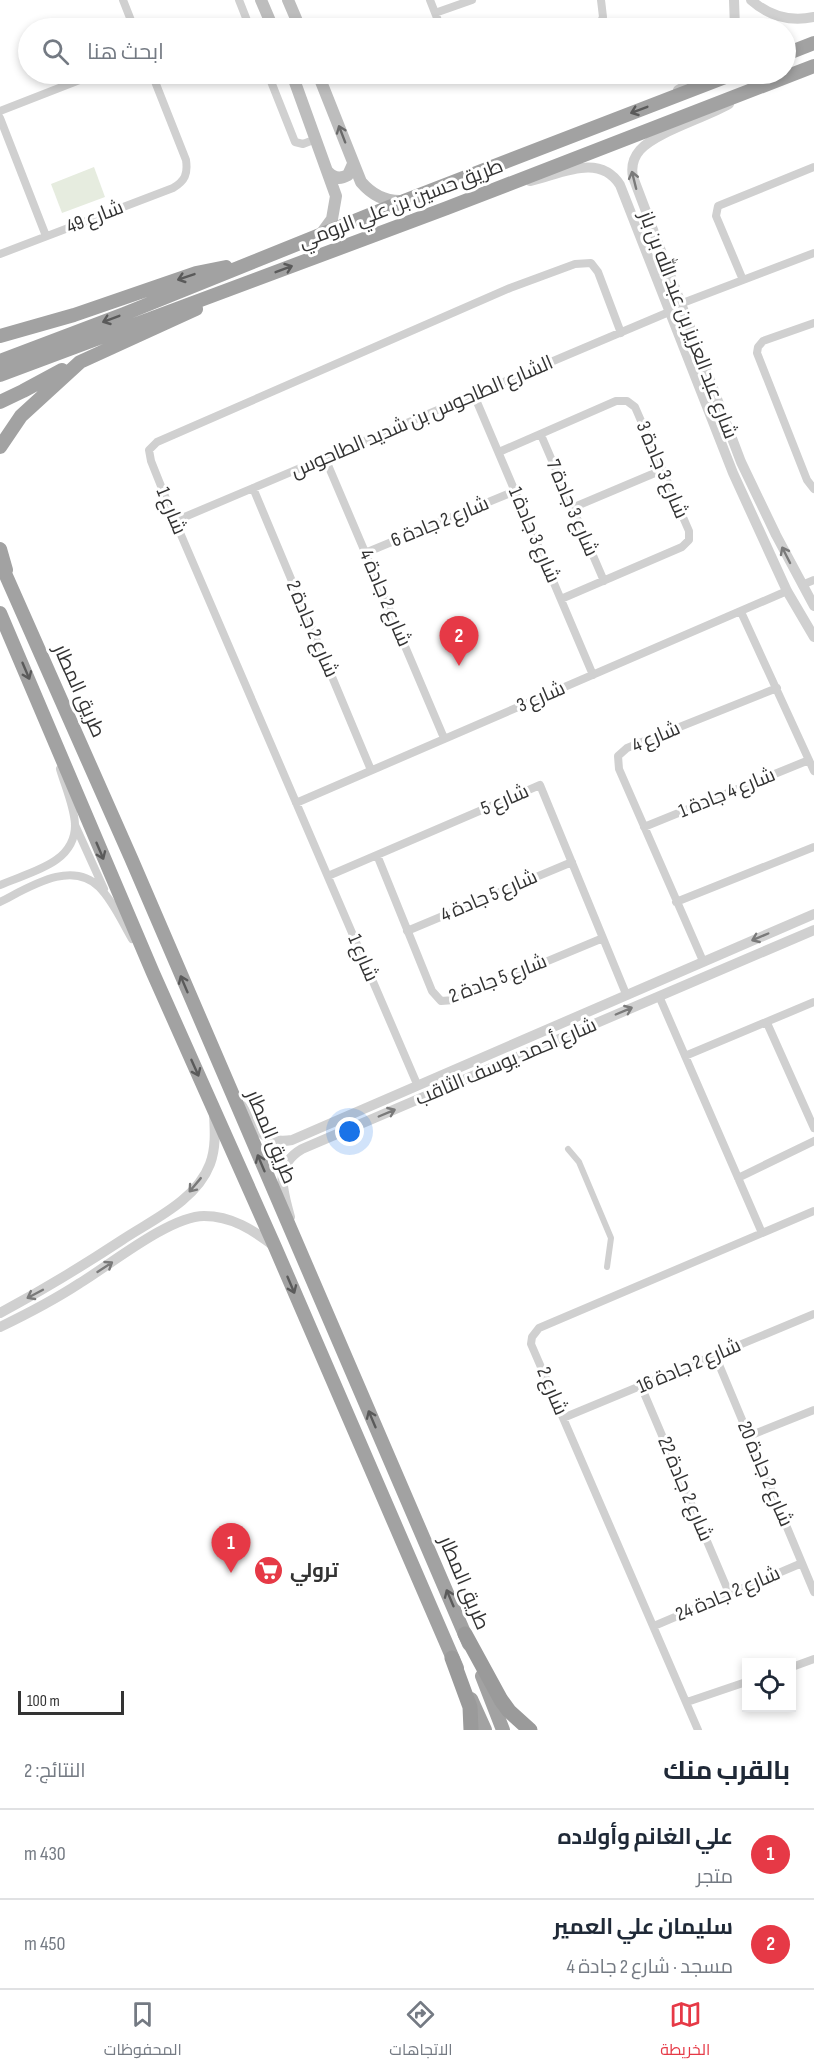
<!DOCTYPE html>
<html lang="ar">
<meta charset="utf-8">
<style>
:root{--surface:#fff;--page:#f2f2f3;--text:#1f2937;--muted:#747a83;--line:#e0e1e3;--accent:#e63946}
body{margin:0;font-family:"Sofia Sans Condensed",Cairo,sans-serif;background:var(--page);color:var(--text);direction:rtl}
.controls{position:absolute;right:18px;bottom:18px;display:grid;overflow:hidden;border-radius:0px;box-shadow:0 3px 9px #0003}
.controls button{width:54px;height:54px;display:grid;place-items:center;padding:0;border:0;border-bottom:2px solid var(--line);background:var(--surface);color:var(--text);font:30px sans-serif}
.scale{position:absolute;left:18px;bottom:15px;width:106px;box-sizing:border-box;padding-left:6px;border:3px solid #333;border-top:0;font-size:16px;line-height:21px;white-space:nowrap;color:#333;-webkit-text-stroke:4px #fff;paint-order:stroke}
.you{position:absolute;left:350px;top:1132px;width:21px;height:21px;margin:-15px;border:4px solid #fff;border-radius:50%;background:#1a73e8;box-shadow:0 0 0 9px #1a73e833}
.badge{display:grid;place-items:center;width:39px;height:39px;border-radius:50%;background:var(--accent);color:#fff;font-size:20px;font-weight:700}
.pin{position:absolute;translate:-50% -50px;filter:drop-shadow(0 2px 3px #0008)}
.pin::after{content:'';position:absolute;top:32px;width:21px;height:18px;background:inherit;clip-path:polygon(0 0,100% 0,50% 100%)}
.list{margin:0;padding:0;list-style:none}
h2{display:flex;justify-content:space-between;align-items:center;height:78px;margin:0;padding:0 24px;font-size:26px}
h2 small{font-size:20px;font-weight:400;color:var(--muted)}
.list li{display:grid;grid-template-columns:39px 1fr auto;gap:18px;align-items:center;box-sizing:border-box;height:90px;padding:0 24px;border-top:2px solid var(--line)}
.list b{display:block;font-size:22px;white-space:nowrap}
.list p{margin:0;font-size:20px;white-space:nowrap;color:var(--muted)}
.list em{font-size:20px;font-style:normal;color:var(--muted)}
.icon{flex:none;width:33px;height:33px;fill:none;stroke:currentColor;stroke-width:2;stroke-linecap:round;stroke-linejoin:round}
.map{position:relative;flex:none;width:814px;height:1730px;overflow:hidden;direction:ltr}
.search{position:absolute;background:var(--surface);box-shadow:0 3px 9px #0003;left:18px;right:18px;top:18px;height:66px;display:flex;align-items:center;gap:15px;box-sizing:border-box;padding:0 21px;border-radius:33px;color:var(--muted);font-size:22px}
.sheet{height:258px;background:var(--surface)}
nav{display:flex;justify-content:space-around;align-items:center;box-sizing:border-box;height:84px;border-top:2px solid var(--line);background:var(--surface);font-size:16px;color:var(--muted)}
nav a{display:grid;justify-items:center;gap:3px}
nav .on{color:var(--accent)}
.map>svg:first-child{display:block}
</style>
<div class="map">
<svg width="814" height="1730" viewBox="0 0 814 1730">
<rect width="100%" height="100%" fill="#fff"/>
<path fill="#e6ecdf" d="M94,167l11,30 -43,16 -11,-29z"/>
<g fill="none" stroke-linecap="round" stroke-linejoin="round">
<path stroke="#d0d0d0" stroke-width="6" d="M568,1149l11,13 32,76 -4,29"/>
<path stroke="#d0d0d0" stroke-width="8" d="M123,0l11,28
M239,0l11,28
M430,0l11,28
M435,13l37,-13
M598,28l5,-11 -2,-17
M268,74l27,68 8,2 13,-5
M459,74l9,4 19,-4
M0,111l95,-37
M0,118l46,118
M0,254l173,-66c12,-7 15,-14 13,-28l-34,-86
M743,280l-27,-64 2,-10 96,-39
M680,304l134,-51
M814,323l-51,18 -5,6 -1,6 50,127 7,9
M474,395l119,280
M541,435l63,146
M499,452l117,-51h11l8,6 54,124v9l-7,7 -121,52
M325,458l119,280
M253,488l118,282
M572,508l90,-38
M175,521l494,-209
M365,553l150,-62
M802,585l12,-5
M741,612l73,159
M296,803l491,-212
M75,825l29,64
M644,827l165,-67
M377,855l55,136 9,10 13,-1 149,-62
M328,876l212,-91 86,209
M0,885c29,-13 76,-21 75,-61 -1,-18 -10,-38 -15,-55
M0,902c28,-14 71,-43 99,-15 14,14 23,35 33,52
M676,902l138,-55
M407,931l165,-69
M703,961l-84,-192 -1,-13 9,-8 150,-60
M659,996l103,237
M767,1023l47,105
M685,1056l129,-54
M417,1084l-242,-563 -24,-60 -2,-11 8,-8 353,-154 65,-24 16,-1 7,9 23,61
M738,1178l76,-37
M715,1355l99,237
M641,1386l88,207
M563,1418l251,-104
M749,1436l65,-26
M654,1626l148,-63
M792,1667l22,-8
M687,1702l59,-20
M698,1730l-167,-386 1,-7 7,-9 275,-117"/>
<path stroke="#d0d0d0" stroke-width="10" d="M734,0l1,28
M751,0c18,16 40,22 63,17
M678,90l28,-16
M729,104c-24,14 -73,28 -89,46 -7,8 -9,17 -7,27l108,285 35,73 38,71
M530,181c29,-6 69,-29 90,4l113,288 54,118 27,46
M242,1106c14,21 20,39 50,34l522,-226
M290,1217c-7,-27 -17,-51 12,-68l512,-219
M0,1313c43,-23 81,-46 122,-73 30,-20 74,-39 88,-76 6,-16 5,-33 4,-50
M0,1327c27,-13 54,-27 80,-44 30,-18 90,-67 124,-67 28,0 49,14 70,30"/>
<path stroke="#bdbdbd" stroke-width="12" d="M261,0l12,28
M288,0l12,28
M292,74l44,122 -4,23 -11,15
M318,74l43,108c11,13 25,20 42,19
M328,172c6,7 13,7 20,3l5,-11"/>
<path stroke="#a2a2a2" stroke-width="14" d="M786,54l28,-11
M0,336l74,-21 122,-42 30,-6
M0,361l124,-47 280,-113 329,-127
M0,375l447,-167 367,-142
M0,402l23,-11 39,-21
M0,447l21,-31 59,-54 116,-53
M0,549l6,21
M0,562l131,296 338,786
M0,613l153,360 122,274 182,421
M482,1676l21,54
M471,1699l14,31"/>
<path stroke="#9a9a9a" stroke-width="15" d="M465,1634l36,66 8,11 21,19
M452,1658l18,49 1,23"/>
</g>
<defs><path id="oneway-shaft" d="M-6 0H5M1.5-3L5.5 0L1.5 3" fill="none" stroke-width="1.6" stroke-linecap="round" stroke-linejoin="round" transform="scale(1.5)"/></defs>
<g stroke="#5a5a5a">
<use href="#oneway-shaft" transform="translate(639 110) rotate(159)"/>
<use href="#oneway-shaft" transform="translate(284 269) rotate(-21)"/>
<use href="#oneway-shaft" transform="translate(186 277) rotate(161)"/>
<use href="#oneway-shaft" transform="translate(111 319) rotate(159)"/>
<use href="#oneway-shaft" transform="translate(26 671) rotate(67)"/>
<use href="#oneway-shaft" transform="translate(100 851) rotate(67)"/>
<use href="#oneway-shaft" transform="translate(184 984) rotate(-113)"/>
<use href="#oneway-shaft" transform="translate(195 1068) rotate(66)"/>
<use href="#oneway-shaft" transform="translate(261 1163) rotate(-113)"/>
<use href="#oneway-shaft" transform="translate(291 1285) rotate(67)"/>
<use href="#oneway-shaft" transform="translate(372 1419) rotate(-113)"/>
<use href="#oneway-shaft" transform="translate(450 1598) rotate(-113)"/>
</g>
<use stroke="#6a6a6a" href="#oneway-shaft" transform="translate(342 134) rotate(-111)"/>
<g stroke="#7a7a7a">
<use href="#oneway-shaft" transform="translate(634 180) rotate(-104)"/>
<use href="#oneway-shaft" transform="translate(786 555) rotate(-117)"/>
<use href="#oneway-shaft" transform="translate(760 937) rotate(157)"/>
<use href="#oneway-shaft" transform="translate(624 1011) rotate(-23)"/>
<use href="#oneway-shaft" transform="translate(387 1113) rotate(-23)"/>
<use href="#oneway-shaft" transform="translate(195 1185) rotate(130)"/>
<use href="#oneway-shaft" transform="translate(105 1267) rotate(-33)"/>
<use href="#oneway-shaft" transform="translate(35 1294) rotate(152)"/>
</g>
<defs>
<symbol id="supermarket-disc" viewBox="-11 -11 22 22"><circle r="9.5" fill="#e63946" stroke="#fff"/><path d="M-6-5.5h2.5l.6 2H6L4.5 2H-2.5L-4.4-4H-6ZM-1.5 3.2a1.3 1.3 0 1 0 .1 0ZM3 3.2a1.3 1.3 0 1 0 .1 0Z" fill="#fff"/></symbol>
</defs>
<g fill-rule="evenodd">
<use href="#supermarket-disc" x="252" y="1554" width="33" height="33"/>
</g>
<g text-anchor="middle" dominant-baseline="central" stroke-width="6" stroke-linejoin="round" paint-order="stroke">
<g font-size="20" fill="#333" stroke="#fff">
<text transform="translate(401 204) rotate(-21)">طريق حسين بن علي الرومي</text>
<text transform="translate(95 217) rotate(-21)">شارع 49</text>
<text transform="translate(688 325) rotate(69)">شارع عبد العزيز بن عبد الله بن باز</text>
<text transform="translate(422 417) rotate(-23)">الشارع الطاحوس بن شديد الطاحوس</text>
<text transform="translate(662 470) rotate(67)">شارع 3 جادة 3</text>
<text transform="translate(572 508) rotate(67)">شارع 3 جادة 7</text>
<text transform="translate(171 511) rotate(68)">شارع 1</text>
<text transform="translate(440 522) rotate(-22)">شارع 2 جادة 6</text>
<text transform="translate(534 535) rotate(67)">شارع 3 جادة 1</text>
<text transform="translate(385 598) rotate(67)">شارع 2 جادة 4</text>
<text transform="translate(312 629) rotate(67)">شارع 2 جادة 2</text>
<text transform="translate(79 691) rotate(66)">طريق المطار</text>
<text transform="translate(541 697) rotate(-23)">شارع 3</text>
<text transform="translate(656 737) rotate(-23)">شارع 4</text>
<text transform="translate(727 793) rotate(-22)">شارع 4 جادة 1</text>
<text transform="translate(505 800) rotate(-23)">شارع 5</text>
<text transform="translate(489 896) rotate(-23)">شارع 5 جادة 4</text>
<text transform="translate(363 958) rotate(67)">شارع 1</text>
<text transform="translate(498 979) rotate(-21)">شارع 5 جادة 2</text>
<text transform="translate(506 1062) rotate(-23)">شارع أحمد يوسف الثاقب</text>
<text transform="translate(271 1137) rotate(67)">طريق المطار</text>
<text transform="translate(689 1366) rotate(-23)">شارع 2 جادة 16</text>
<text transform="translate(552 1391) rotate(67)">شارع 2</text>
<text transform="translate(765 1474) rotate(67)">شارع 2 جادة 20</text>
<text transform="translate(685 1489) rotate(67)">شارع 2 جادة 22</text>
<text transform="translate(464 1583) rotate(67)">طريق المطار</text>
<text transform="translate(728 1594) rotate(-23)">شارع 2 جادة 24</text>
</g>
<g font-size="20" font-weight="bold" fill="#333" stroke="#fff" text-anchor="start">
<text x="290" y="1571">ترولي</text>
</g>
</g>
</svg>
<div class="controls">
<button><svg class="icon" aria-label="locate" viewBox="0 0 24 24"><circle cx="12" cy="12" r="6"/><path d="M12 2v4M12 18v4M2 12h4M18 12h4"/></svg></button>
</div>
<div class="scale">100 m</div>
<div class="you"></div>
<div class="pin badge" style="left:231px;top:1573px">1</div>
<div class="pin badge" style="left:459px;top:666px">2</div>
<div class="search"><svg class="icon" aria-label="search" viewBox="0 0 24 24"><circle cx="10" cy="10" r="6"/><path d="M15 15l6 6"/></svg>ابحث هنا</div>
</div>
<section class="sheet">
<h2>بالقرب منك<small>النتائج: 2</small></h2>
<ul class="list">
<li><span class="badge">1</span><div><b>علي الغانم وأولاده</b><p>متجر</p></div><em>430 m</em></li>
<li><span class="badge">2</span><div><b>سليمان علي العمير</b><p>مسجد · شارع 2 جادة 4</p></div><em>450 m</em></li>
</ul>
</section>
<nav>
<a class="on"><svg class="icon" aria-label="map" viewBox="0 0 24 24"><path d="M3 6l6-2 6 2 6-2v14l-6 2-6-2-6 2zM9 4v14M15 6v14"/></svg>الخريطة</a>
<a><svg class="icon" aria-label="directions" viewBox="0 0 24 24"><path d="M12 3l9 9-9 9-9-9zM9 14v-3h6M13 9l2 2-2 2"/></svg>الاتجاهات</a>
<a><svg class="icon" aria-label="saved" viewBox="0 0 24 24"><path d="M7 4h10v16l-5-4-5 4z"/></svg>المحفوظات</a>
</nav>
